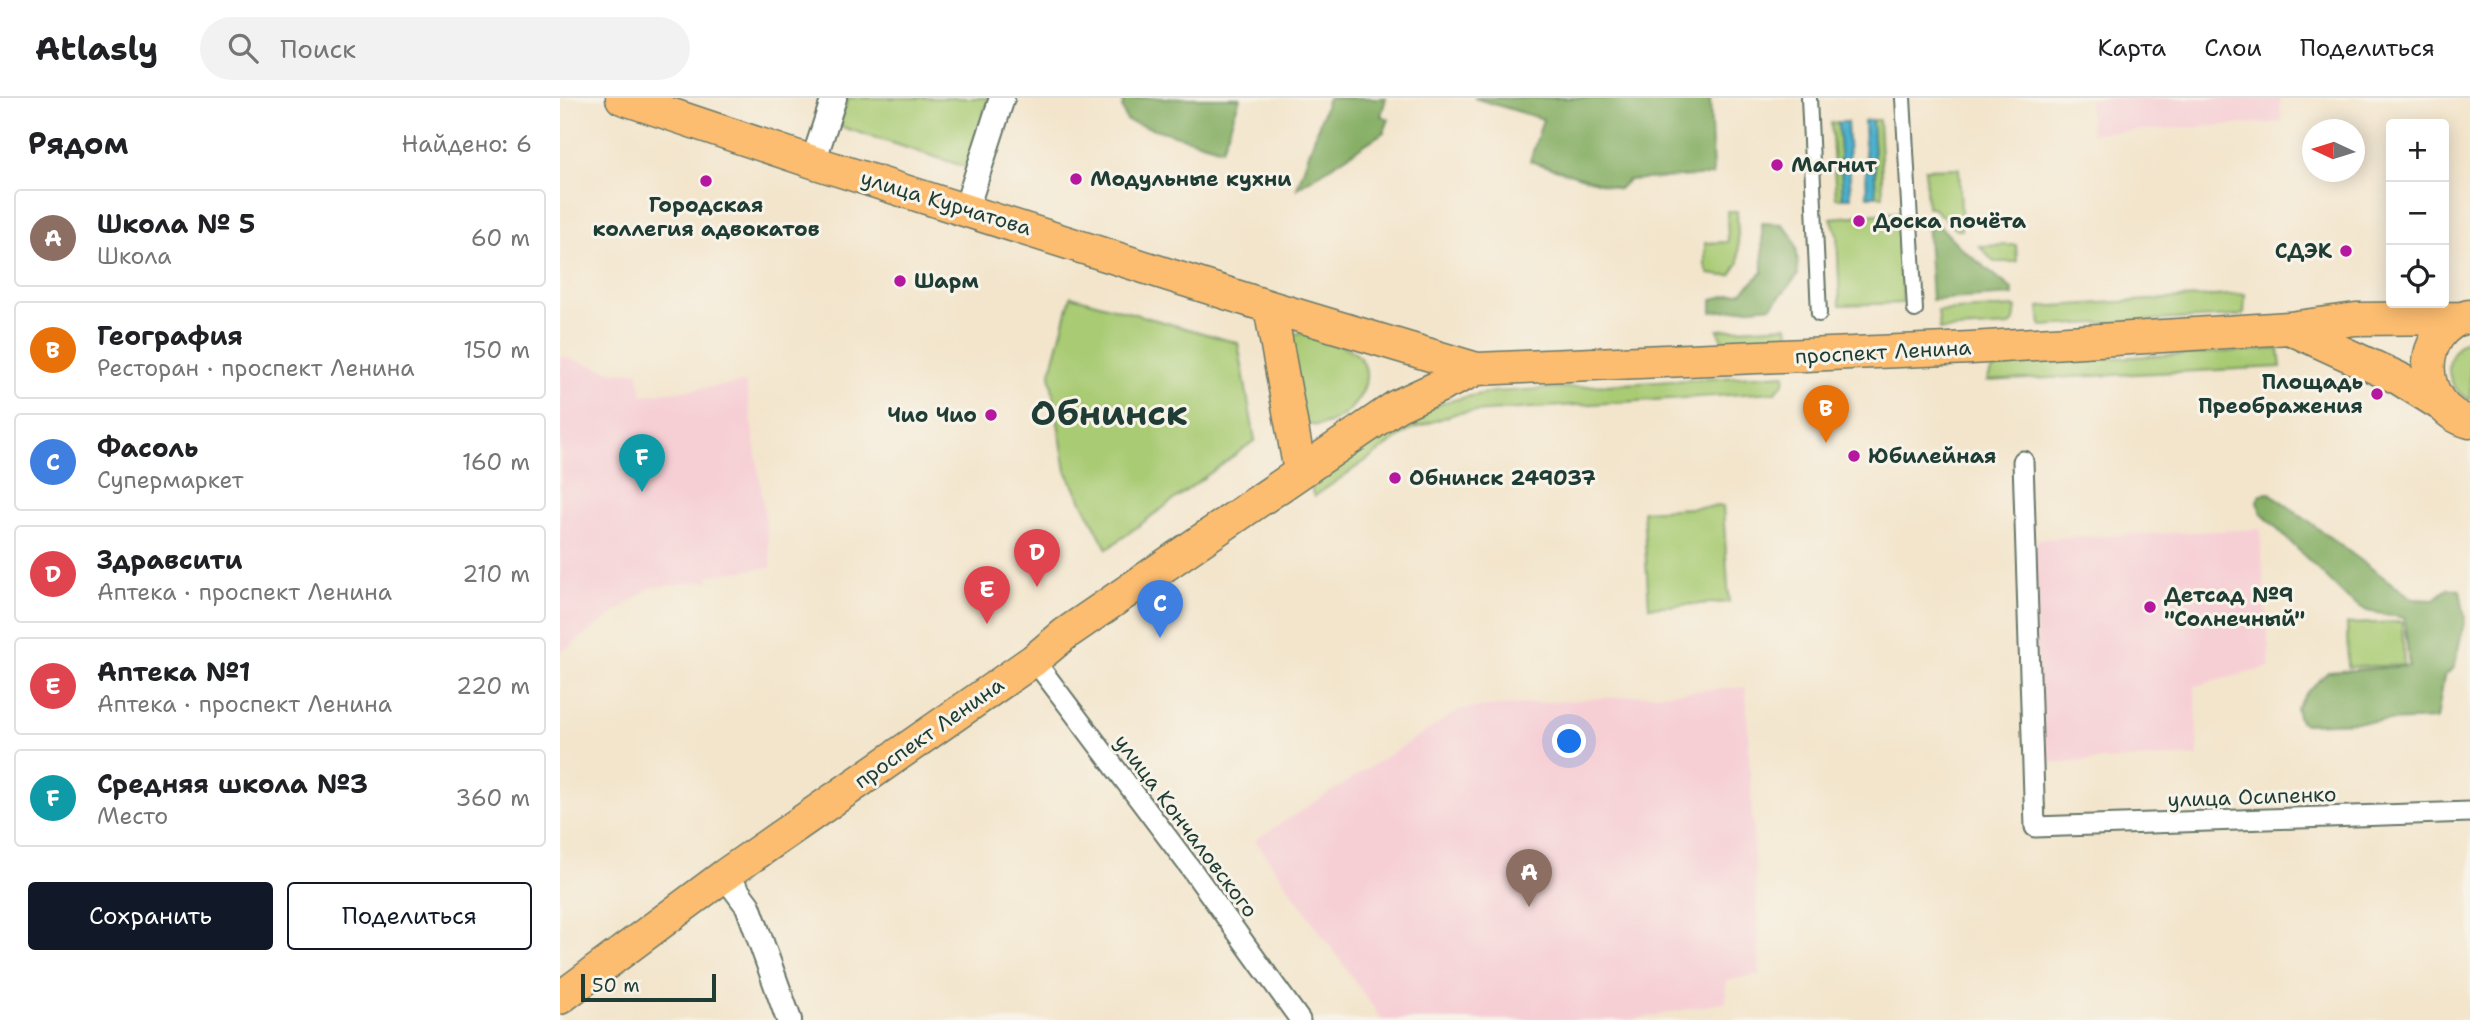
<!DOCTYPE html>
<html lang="ru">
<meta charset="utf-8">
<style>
:root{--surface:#fff;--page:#f2f2f2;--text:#202124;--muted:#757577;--line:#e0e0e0;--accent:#111827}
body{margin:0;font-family:"Shantell Sans",sans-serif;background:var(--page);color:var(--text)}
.controls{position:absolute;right:21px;top:21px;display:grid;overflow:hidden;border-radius:7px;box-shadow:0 4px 18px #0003}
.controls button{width:63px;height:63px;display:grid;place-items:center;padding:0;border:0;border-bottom:2px solid var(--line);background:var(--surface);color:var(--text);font:35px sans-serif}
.compass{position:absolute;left:1742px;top:21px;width:63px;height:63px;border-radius:50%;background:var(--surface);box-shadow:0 4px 18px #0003;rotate:274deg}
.scale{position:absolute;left:21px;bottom:18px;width:135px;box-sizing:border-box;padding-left:7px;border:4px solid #1f3d34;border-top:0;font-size:19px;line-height:24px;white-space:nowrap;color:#1f3d34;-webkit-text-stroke:5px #f7f3e8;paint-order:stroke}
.you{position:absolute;left:1010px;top:644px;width:24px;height:24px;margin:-18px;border:5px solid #fff;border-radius:50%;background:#1a73e8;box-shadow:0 0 0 10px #1a73e833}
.badge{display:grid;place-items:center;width:46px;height:46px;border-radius:50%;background:var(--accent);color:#fff;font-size:23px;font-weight:700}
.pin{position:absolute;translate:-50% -58px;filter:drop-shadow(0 2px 4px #0008)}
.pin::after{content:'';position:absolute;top:37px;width:24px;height:21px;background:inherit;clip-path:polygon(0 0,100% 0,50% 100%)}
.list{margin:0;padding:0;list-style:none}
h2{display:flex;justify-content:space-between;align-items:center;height:91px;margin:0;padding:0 28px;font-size:30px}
h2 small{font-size:23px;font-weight:400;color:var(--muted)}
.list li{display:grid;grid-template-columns:46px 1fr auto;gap:21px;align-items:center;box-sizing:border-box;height:98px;margin:0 14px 14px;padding:0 14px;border:2px solid var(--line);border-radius:7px}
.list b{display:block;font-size:26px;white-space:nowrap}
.list p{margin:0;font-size:23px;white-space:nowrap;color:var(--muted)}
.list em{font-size:23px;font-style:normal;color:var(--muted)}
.actions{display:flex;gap:14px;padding:21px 28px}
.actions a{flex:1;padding:16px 0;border:2px solid var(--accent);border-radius:7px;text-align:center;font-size:24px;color:var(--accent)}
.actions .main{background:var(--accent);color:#fff}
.icon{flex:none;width:38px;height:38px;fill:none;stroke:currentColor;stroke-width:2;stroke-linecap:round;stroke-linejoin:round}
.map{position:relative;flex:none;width:1910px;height:922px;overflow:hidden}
header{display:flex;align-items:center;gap:42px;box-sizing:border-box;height:98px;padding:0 35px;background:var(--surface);border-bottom:2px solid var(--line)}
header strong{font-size:33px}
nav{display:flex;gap:38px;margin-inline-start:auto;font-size:24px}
.search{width:490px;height:63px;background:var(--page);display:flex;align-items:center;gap:18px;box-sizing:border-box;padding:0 24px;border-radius:38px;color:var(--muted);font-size:26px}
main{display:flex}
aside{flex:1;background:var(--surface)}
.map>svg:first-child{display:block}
</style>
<header>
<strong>Atlasly</strong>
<div class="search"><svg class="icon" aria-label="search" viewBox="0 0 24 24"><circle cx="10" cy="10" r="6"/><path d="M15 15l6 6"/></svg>Поиск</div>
<nav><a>Карта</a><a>Слои</a><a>Поделиться</a></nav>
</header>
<main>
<aside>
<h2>Рядом<small>Найдено: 6</small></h2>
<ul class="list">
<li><span class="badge" style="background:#8d6e63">A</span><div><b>Школа № 5</b><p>Школа</p></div><em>60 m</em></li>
<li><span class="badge" style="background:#e8710a">B</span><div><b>География</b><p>Ресторан · проспект Ленина</p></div><em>150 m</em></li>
<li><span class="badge" style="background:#3f7fe0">C</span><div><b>Фасоль</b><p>Супермаркет</p></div><em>160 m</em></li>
<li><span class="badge" style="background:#e0444e">D</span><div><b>Здравсити</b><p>Аптека · проспект Ленина</p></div><em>210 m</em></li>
<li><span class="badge" style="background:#e0444e">E</span><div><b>Аптека №1</b><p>Аптека · проспект Ленина</p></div><em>220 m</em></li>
<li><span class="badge" style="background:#0f9aa8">F</span><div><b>Средняя школа №3</b><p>Место</p></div><em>360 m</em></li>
</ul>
<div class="actions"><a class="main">Сохранить</a><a>Поделиться</a></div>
</aside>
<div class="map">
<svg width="1910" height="922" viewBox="0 0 1910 922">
<rect width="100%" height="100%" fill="#f7f3e8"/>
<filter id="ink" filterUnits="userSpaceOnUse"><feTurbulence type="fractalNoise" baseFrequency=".0143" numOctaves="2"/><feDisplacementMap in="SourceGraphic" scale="14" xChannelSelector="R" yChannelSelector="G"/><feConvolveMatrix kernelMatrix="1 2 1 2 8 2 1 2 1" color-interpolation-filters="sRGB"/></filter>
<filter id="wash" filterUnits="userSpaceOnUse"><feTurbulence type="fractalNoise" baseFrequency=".00686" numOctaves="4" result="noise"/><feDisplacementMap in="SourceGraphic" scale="28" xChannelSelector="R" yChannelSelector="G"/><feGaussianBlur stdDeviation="1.57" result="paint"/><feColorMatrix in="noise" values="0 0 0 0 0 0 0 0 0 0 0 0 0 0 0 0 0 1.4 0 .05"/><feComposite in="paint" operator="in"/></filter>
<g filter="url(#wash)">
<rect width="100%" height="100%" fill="#f3e5cc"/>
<path fill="#f6cfd5" d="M1529,0h191l2,24 -191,11z
M0,258l58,17 20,-2 4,24 104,-12 26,184 -64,8 1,6 -60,7 -89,65z
M1700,431l10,138 -75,19 3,70 -157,7 -8,-215 6,-9z
M1186,589l14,287 -34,7v21l-96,18h-248l-127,-180 206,-131z"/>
<path fill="#a9cb73" stroke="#648454" stroke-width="2" d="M288,0h141l-23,69 -127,-41z
M1312,22h7l4,76h-7z
M1278,24l5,76h-7l-5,-75z
M1399,70l3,62h-5l-25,-23h-5l-2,-38z
M1167,113h10l2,52 -8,12 -8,1 -14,-2 -4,-9v-22l23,-1z
M1340,114l3,91 -63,2 -3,-71 -6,-16z
M1456,147l1,17h-23l-15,-16z
M1685,196l-1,20 -8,2 -195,10 -2,-19z
M511,198l167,47 17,97 -148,109 -41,-78 -16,-96z
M1456,209l-2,14 -4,5 -70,4 -2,-19z
M1228,228l2,13 -62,3 -7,-4 -3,-8z
M744,234c14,6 40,12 51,21 33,26 -15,82 -47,71l-5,-8 -12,-75 4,-7z
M1910,240v62c-28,-14 -28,-49 0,-62z
M1719,251l2,18 -294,14 4,-10 11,-7z
M1225,276l-1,9 -9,9 -318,21 -47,17 -95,66 -3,-4v-7c40,-30 79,-65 128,-81 17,-6 35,-9 53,-12z
M1163,408l6,96 -80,5 -6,-96z
M1842,524l2,43 -56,2 -1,-43z"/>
<path fill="#86af65" stroke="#52764c" stroke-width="2" d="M564,0h116l-18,51 -95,-28 -5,-12z
M768,0h58l-5,18 8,3 -5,13 -87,56z
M914,0h236l3,77 -85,5 -9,9 -89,-28 13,-42z
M1367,120h5l29,30 51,41 1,6 -81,5z
M1202,125l20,1c17,17 15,28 16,51l-26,31 -60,6v-13l30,-7 21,-20z
M1710,395l143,106 21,1 14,-12 12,2 5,28 -11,50 -10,8 -7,43 -132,5 -6,-4 -3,-11 12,-18 20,-19 81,-6 -5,-48 -37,-7 -19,-12 -87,-86 -4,-12 4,-7z"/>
<path fill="#4eb0cd" stroke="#367680" stroke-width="2" d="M1312,22l4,76h-9l-3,-75z
M1278,24h9l4,76h-8z"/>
</g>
<g filter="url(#ink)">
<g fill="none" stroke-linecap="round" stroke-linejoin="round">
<defs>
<path id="pedestrian" d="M1249,0l10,216
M1343,0l12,212"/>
<path id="minor" d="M1463,363l12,366 435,-15
M474,562l158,210 108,150"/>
<path id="tertiary" d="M253,64l21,-64
M406,111l36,-111
M165,777l23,31 41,114"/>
<path id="primary" d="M62,0l191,64 457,145 207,62 494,-21 318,-20 67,-9 108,-1
M710,209l30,164
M1909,218c-56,14 -52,92 1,106
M1729,230l109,50 42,26
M0,900l165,-123 309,-215 31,-26 332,-228 80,-37"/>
</defs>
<use href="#pedestrian" stroke="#697869" stroke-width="18"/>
<use href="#minor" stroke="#697869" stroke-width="23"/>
<use href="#tertiary" stroke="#697869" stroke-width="28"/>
<use href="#primary" stroke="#697869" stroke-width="35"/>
<use href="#pedestrian" stroke="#fff" stroke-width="14"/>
<use href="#minor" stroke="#fff" stroke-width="19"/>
<use href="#tertiary" stroke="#fff" stroke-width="24"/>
<use href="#primary" stroke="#fcbd6f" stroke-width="32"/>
</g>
</g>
<g fill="#b5179e" stroke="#f7f3e8" stroke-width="2.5">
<circle cx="1217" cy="67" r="7"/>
<circle cx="516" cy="81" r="7"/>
<circle cx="146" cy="83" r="7"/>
<circle cx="1299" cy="123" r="7"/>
<circle cx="1786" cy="153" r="7"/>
<circle cx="340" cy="183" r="7"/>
<circle cx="1817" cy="296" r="7"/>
<circle cx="431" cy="317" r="7"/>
<circle cx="1294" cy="358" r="7"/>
<circle cx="835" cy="380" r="7"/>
<circle cx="1590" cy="509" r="7"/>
</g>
<g text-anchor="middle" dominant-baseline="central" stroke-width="6" stroke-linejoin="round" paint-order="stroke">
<g font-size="21" font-weight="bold" fill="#1f3d34" stroke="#f7f3e8" text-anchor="start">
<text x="1231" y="67">Магнит</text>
<text x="530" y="81">Модульные кухни</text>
<text x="146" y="107" text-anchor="middle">Городская<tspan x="146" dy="24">коллегия адвокатов</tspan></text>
<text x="1313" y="123">Доска почёта</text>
<text x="1772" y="153" text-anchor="end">СДЭК</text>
<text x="354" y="183">Шарм</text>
<text x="1803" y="284" text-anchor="end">Площадь<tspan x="1803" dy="24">Преображения</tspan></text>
<text x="417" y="317" text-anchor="end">Чио Чио</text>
<text x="1308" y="358">Юбилейная</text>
<text x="849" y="380">Обнинск 249037</text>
<text x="1604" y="497">Детсад №9<tspan x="1604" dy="24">"Солнечный"</tspan></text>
</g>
<g font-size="21" fill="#1f3d34" stroke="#f7f3e8">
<text transform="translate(386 105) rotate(17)">улица Курчатова</text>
<text transform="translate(1323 254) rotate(-3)">проспект Ленина</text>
<text transform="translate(369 635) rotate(-35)">проспект Ленина</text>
<text transform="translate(1692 699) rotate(-2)">улица Осипенко</text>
<text transform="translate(626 728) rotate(53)">улица Кончаловского</text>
</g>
<g font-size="35" font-weight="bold" fill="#1f3d34" stroke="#f7f3e8">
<text x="549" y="314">Обнинск</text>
</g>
</g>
</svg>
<div class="controls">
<button>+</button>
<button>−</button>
<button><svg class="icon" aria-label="locate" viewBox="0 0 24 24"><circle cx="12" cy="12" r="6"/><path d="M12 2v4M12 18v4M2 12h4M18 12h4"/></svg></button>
</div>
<svg class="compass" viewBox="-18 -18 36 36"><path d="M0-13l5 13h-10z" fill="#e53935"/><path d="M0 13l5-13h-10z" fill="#757577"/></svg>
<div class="scale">50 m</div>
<div class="you"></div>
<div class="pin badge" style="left:969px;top:809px;background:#8d6e63">A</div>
<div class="pin badge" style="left:1266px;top:345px;background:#e8710a">B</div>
<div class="pin badge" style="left:600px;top:540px;background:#3f7fe0">C</div>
<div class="pin badge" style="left:477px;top:489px;background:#e0444e">D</div>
<div class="pin badge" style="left:427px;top:526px;background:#e0444e">E</div>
<div class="pin badge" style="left:82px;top:394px;background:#0f9aa8">F</div>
</div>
</main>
